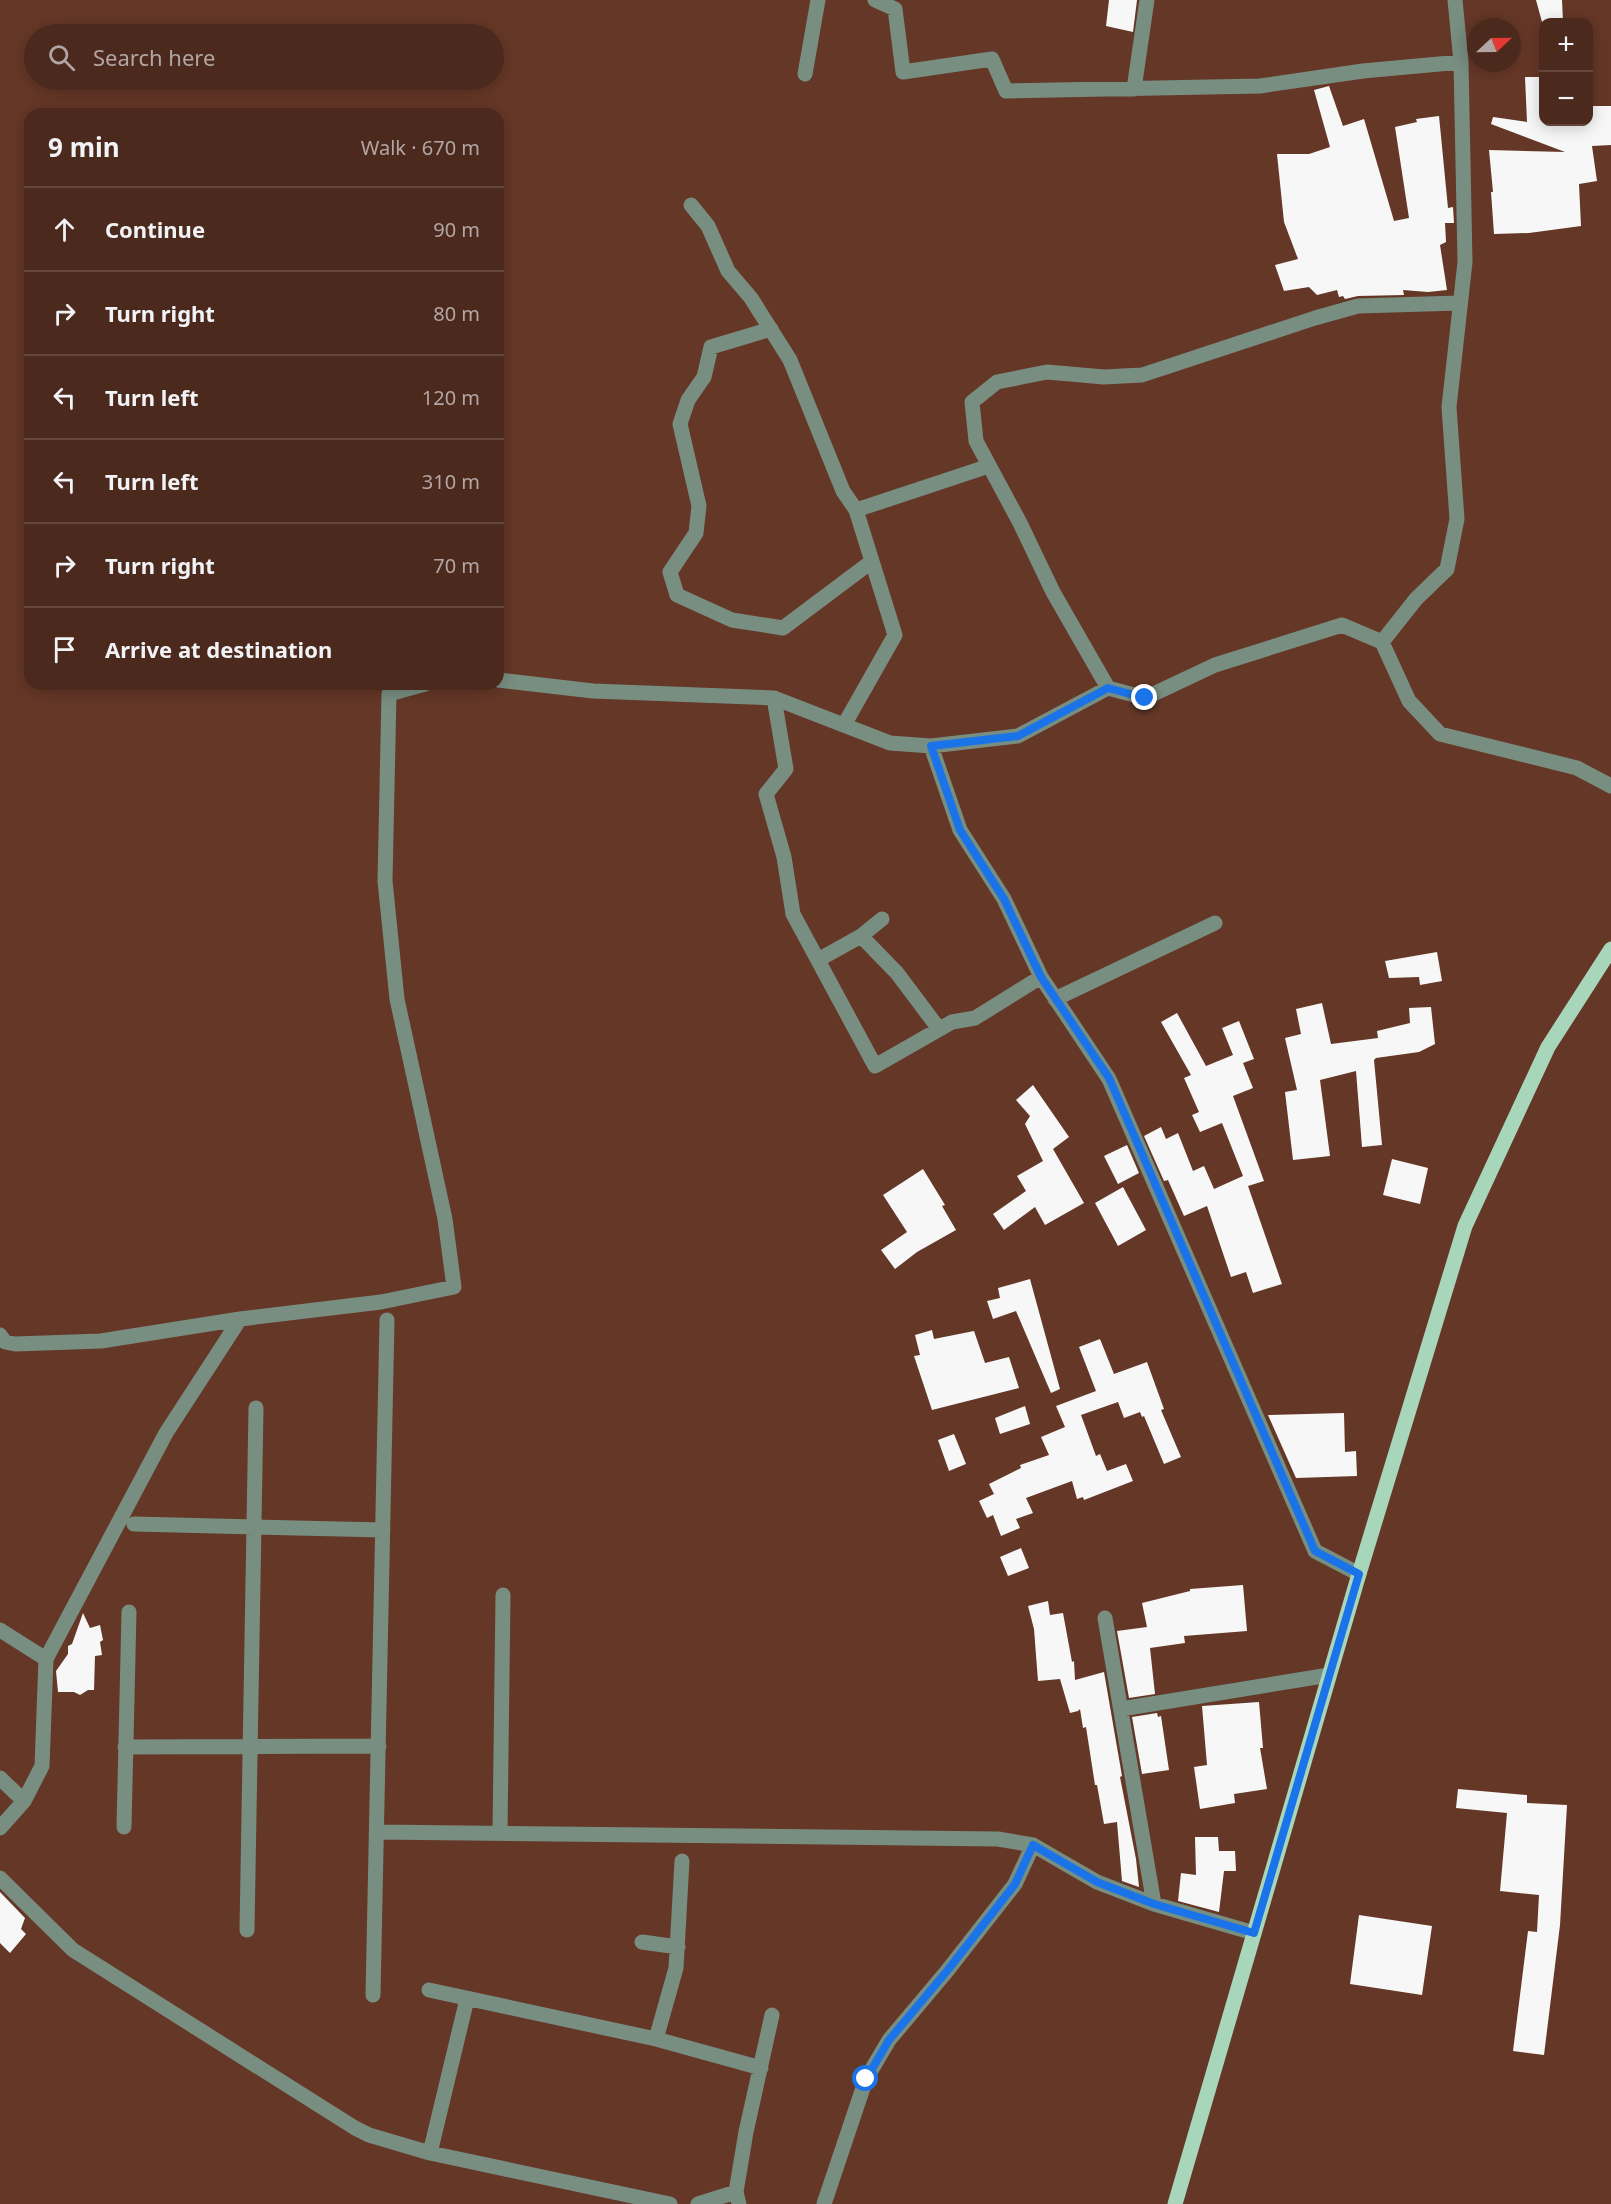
<!DOCTYPE html>
<meta charset="utf-8">
<style>
:root{--surface:#4c291d;--page:#533126;--text:#f1f3f6;--muted:#b2a6a4;--line:#63453b}
body{margin:0;font-family:"Noto Sans",sans-serif;background:var(--page);color:var(--text)}
.controls{position:absolute;right:18px;top:18px;display:grid;overflow:hidden;border-radius:12px;box-shadow:0 3px 15px #0003}
.controls button{width:54px;height:54px;display:grid;place-items:center;padding:0;border:0;border-bottom:2px solid var(--line);background:var(--surface);color:var(--text);font:30px sans-serif}
.compass{position:absolute;left:1467px;top:18px;width:54px;height:54px;border-radius:50%;background:var(--surface);box-shadow:0 3px 15px #0003;rotate:68deg}
.stop{position:absolute;width:18px;height:18px;margin:-14px;border:4px solid #1a73e8;border-radius:50%;background:#fff}
.stop.end{background:#1a73e8;border-color:#fff;box-shadow:0 2px 6px #0008}
.list{margin:0;padding:0;list-style:none}
h2{display:flex;justify-content:space-between;align-items:center;height:78px;margin:0;padding:0 24px;font-size:26px}
h2 small{font-size:20px;font-weight:400;color:var(--muted)}
.list li{display:grid;grid-template-columns:39px 1fr auto;gap:18px;align-items:center;box-sizing:border-box;height:84px;padding:0 24px;border-top:2px solid var(--line)}
.list b{display:block;font-size:22px;white-space:nowrap}
.list em{font-size:20px;font-style:normal;color:var(--muted)}
.icon{flex:none;width:33px;height:33px;fill:none;stroke:currentColor;stroke-width:2;stroke-linecap:round;stroke-linejoin:round}
.map{position:relative;flex:none;width:1611px;height:2204px;overflow:hidden}
.search{position:absolute;background:var(--surface);box-shadow:0 3px 15px #0003;left:24px;top:24px;width:480px;height:66px;display:flex;align-items:center;gap:15px;box-sizing:border-box;padding:0 21px;border-radius:33px;color:var(--muted);font-size:22px}
.panel{position:absolute;background:var(--surface);box-shadow:0 3px 15px #0003;left:24px;top:108px;width:480px;height:582px;border-radius:18px}
.map>svg:first-child{display:block}
</style>
<div class="map">
<svg width="1611" height="2204" viewBox="0 0 1611 2204">
<rect width="100%" height="100%" fill="#653727"/>
<path fill="#f7f7f7" d="M1109,0h28l-4,32 -27,-6z
M1536,0h26l1,22h-21z
M1525,77h19v45h44v-16h23v39l-19,1 5,35 -18,3 2,42 -52,7 -35,1 -3,-42h2l-4,-42 76,2 -74,-28 2,-7 34,5z
M1329,86l14,40 21,-7 30,102 15,-3 -14,-91 22,-5 -1,-3 23,-3 9,92 5,-1 1,16h-9l1,19 -6,3 7,45 -19,2 -25,-2 1,5 -46,1 -13,3 -2,-3 -4,1 -2,-7 -20,5 -8,-8 -25,4 -9,-26 23,-6 -14,-37 -7,-68h32l21,-7 -16,-57z
M1437,952l5,29 -22,4 -1,-8 -30,1 -4,-17z
M1322,1003l9,41 47,-6 -1,-7 33,-8 -1,-15 22,-1 4,37 -16,8 -43,6 -2,2 8,85 -20,2 -6,-76 -36,9 10,76 -37,4 -8,-68 12,-2 -12,-52 16,-4 -5,-25z
M1177,1013l29,53 27,-11 -11,-27 17,-7 15,38 -11,4 10,25 -20,8 31,85 -16,5 34,98 -29,9 -7,-21 -15,5 -24,-71 -23,10 -16,-36 -4,1 -20,-45 17,-9 5,12 12,-6 15,38 11,-5 10,23 29,-13 -21,-53 -22,9 -8,-17 7,-3 -15,-34 7,-3 -30,-53z
M1033,1085l36,52 -16,12 31,54 -39,22 -10,-18 -31,23 -11,-16 33,-23 -9,-15 26,-15 -18,-37 5,-8 -14,-16z
M1127,1145l12,28 -21,11 -14,-28z
M1392,1159l36,9 -8,36 -37,-9z
M923,1169l22,36 -3,1 14,24 -39,22 -22,17 -14,-19 26,-18 -24,-37z
M1123,1187l23,43 -28,16 -23,-43z
M1030,1279l30,110 -9,4 -35,-82 -23,8 -6,-18 13,-3 -2,-10z
M932,1330l2,9 40,-8 11,32 24,-6 10,31 -87,22 -18,-54 6,-1 -5,-20z
M1100,1339l14,35 33,-12 17,47 -3,1 20,47 -17,7 -20,-48 -2,1 -2,-5 -16,6 -6,-16 -37,13 15,41 4,-2 7,17 19,-7 7,17 -49,19 -1,-3 -6,2 -5,-18 -46,17 7,15 -17,6 4,9 -19,8 -8,-21 -6,3 -8,-17 15,-7 -5,-10 32,-16 -1,-3 29,-10 -8,-18 24,-10 -9,-21 40,-15 -17,-44z
M1025,1406l5,18 -30,10 -5,-16z
M1344,1413l1,39 11,-1 1,25 -61,2 -28,-63z
M954,1434l12,30 -17,7 -11,-31z
M1021,1548l8,20 -21,8 -8,-19z
M1243,1585l4,46 -63,5 1,7 -35,5 5,46 -26,4 -12,-67 30,-4 -5,-24 48,-12v-2z
M1048,1601l2,14 13,-2 9,49 2,-1 1,19 29,-8 18,104 -2,1 16,82 3,28 -17,-6 -5,-59 -13,2 -7,-39h-2l-9,-58 -3,1 -3,-19 -2,2 -8,2 -10,-34 -22,2 -4,-52 -6,-23z
M83,1613l7,15 10,-3 3,15 -3,2 2,13 -7,1 -1,34h-6l-8,5 -6,-3h-16l-2,-21 12,-17v-8l4,-2z
M1259,1702l4,46h-3l7,41 -33,5 1,9 -35,6 -6,-42 13,-2 -5,-59z
M1157,1713l1,4 3,-1 8,54 -27,4 -10,-57z
M1458,1789l69,6v8l40,2 -7,120 -16,130 -31,-4 15,-120 9,1 2,-37 -39,-4 7,-78 -51,-5z
M1195,1837h23l1,14h16l1,20h-12l-5,41 -41,-11 3,-28 15,2z
M0,1892l25,26 -4,11 5,5 -16,19 -10,-10z
M1359,1915l73,11 -10,69 -72,-11z"/>
<g fill="none" stroke-linecap="round" stroke-linejoin="round">
<path stroke="#788e81" stroke-width="15" d="M875,0l20,9 8,63 89,-13 14,32 254,-5 103,-15 98,-9
M805,74l13,-74
M1134,89l13,-89
M691,205l17,21 20,45 23,27 39,62 53,131 13,19 39,125 -51,90
M771,329l-60,18 -7,30 -16,23 -8,24 19,82 -3,27 -26,39 7,23 55,25 51,8 88,-66
M856,510l133,-44
M1382,642l34,-43 31,-30 10,-50 -8,-112 16,-145 -4,-200 -6,-62
M498,680l95,11 181,7 116,45 41,3 87,-10 90,-48 37,10 70,-33 127,-40 40,17 27,59 31,33 137,34 34,18
M1108,688l-55,-96 -33,-69 -44,-82 -4,-39 25,-20 50,-10 57,5 38,-2 173,-57 43,-12 102,-3
M774,698l12,71 -20,25 18,63 9,57 82,152 77,-44 23,-4 66,-41
M931,746l29,84 44,69 37,78 68,102 206,472 44,23
M861,936l36,37 42,56
M818,960l43,-24 21,-17
M1055,999l160,-76
M0,1335l5,7 10,2 86,-3 139,-22 141,-17 73,-15 -9,-68 -48,-220 -12,-118 4,-187 36,-10
M134,1524l249,6
M1105,1618l49,286
M0,1630l46,29
M1121,1709l208,-34
M125,1747l254,-1
M0,1778l24,23
M124,1827l5,-215
M0,1828l24,-27 18,-35 4,-107 120,-226 74,-114
M377,1832l621,7 35,6 64,37 57,22 100,29
M500,1833l3,-238
M0,1878l73,72 282,178 14,7 61,18 240,51
M247,1930l9,-522
M642,1942l36,5
M429,1990l227,49 105,29
M373,1995l14,-675
M656,2039l20,-71 6,-107
M430,2153l37,-154
M698,2204l38,-12
M739,2204l-3,-12 10,-60 26,-117
M824,2204l42,-125 23,-39 58,-69 68,-87 18,-39"/>
<path stroke="#a8d6bb" stroke-width="15" d="M1175,2204l184,-630 106,-348 83,-179 63,-98"/>
</g>
<g fill="none" stroke-linecap="round" stroke-linejoin="round">
<path stroke="#1a73e8" stroke-width="8" d="M866,2079l23,-39 58,-69 68,-87 18,-39 64,37 57,22 100,29 105,-359 -44,-23 -206,-473 -68,-101 -37,-78 -44,-69 -29,-84 87,-10 90,-48 37,10"/>
</g>
</svg>
<div class="controls">
<button>+</button>
<button>−</button>
</div>
<svg class="compass" viewBox="-18 -18 36 36"><path d="M0-13l5 13h-10z" fill="#e53935"/><path d="M0 13l5-13h-10z" fill="#b2a6a4"/></svg>
<div class="stop" style="left:866px;top:2079px"></div>
<div class="stop end" style="left:1145px;top:698px"></div>
<div class="search"><svg class="icon" aria-label="search" viewBox="0 0 24 24"><circle cx="10" cy="10" r="6"/><path d="M15 15l6 6"/></svg>Search here</div>
<section class="panel">
<h2>9 min<small>Walk · 670 m</small></h2>
<ul class="list">
<li><svg class="icon" aria-label="ahead" viewBox="0 0 24 24"><path d="M12 20V5M6 11l6-6 6 6"/></svg><div><b>Continue</b></div><em>90 m</em></li>
<li><svg class="icon" aria-label="right" viewBox="0 0 24 24"><path d="M7 20v-9h11M14 6l5 5-5 5"/></svg><div><b>Turn right</b></div><em>80 m</em></li>
<li><svg class="icon" aria-label="left" viewBox="0 0 24 24"><path d="M17 20v-9H6M10 6l-5 5 5 5"/></svg><div><b>Turn left</b></div><em>120 m</em></li>
<li><svg class="icon" aria-label="left" viewBox="0 0 24 24"><path d="M17 20v-9H6M10 6l-5 5 5 5"/></svg><div><b>Turn left</b></div><em>310 m</em></li>
<li><svg class="icon" aria-label="right" viewBox="0 0 24 24"><path d="M7 20v-9h11M14 6l5 5-5 5"/></svg><div><b>Turn right</b></div><em>70 m</em></li>
<li><svg class="icon" aria-label="arrive" viewBox="0 0 24 24"><path d="M6 21V4h12l-3 4 3 4H6"/></svg><div><b>Arrive at destination</b></div></li>
</ul>
</section>
</div>
